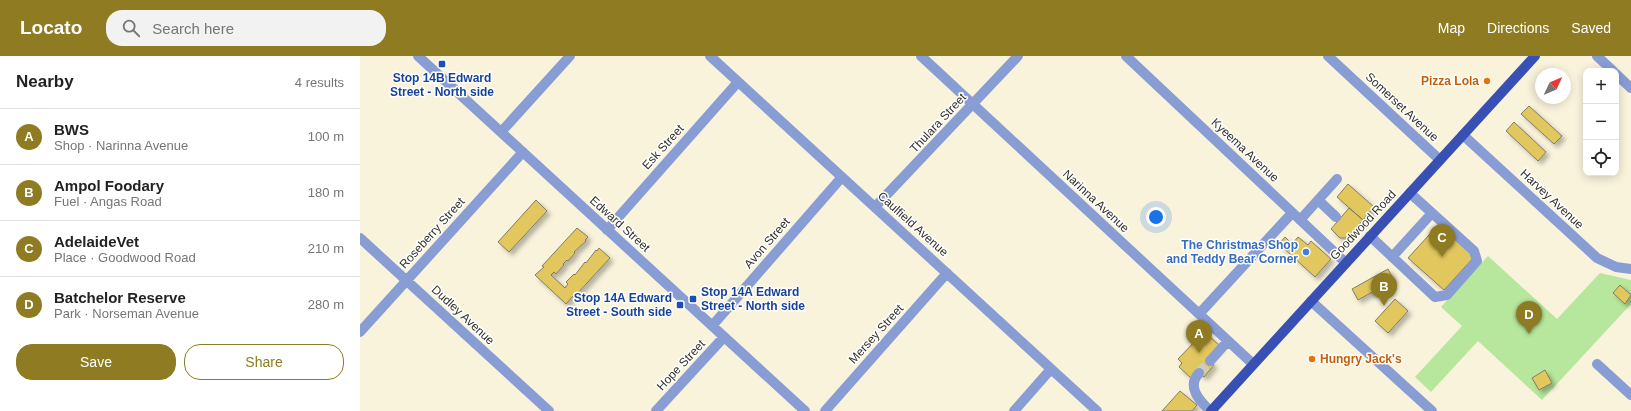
<!DOCTYPE html>
<meta charset="utf-8">
<style>
:root{--surface:#fff;--page:#f2f2f2;--text:#222;--muted:#767676;--line:#e0e0e0;--accent:#8f7b21}
body{margin:0;font-family:Arial,sans-serif;background:var(--page);color:var(--text)}
.controls{position:absolute;right:12px;top:12px;display:grid;overflow:hidden;border-radius:8px;box-shadow:0 2px 10px #0003}
.controls button{width:36px;height:36px;display:grid;place-items:center;padding:0;border:0;border-bottom:1px solid var(--line);background:var(--surface);color:var(--text);font:20px sans-serif}
.compass{position:absolute;left:1175px;top:12px;width:36px;height:36px;border-radius:50%;background:var(--surface);box-shadow:0 2px 10px #0003;rotate:46deg}
.you{position:absolute;left:796px;top:161px;width:14px;height:14px;margin:-10px;border:3px solid #fff;border-radius:50%;background:#1a73e8;box-shadow:0 0 0 6px #1a73e833}
.badge{display:grid;place-items:center;width:26px;height:26px;border-radius:50%;background:var(--accent);color:#fff;font-size:13px;font-weight:700}
.pin{position:absolute;translate:-50% -33px;filter:drop-shadow(0 1px 2px #0008)}
.pin::after{content:'';position:absolute;top:21px;width:14px;height:12px;background:inherit;clip-path:polygon(0 0,100% 0,50% 100%)}
.list{margin:0;padding:0;list-style:none}
h2{display:flex;justify-content:space-between;align-items:center;height:52px;margin:0;padding:0 16px;font-size:17px}
h2 small{font-size:13px;font-weight:400;color:var(--muted)}
.list li{display:grid;grid-template-columns:26px 1fr auto;gap:12px;align-items:center;box-sizing:border-box;height:56px;padding:0 16px;border-top:1px solid var(--line)}
.list b{display:block;font-size:15px;white-space:nowrap}
.list p{margin:0;font-size:13px;white-space:nowrap;color:var(--muted)}
.list em{font-size:13px;font-style:normal;color:var(--muted)}
.actions{display:flex;gap:8px;padding:12px 16px}
.actions a{flex:1;padding:9px 0;border:1px solid var(--accent);border-radius:16px;text-align:center;font-size:14px;color:var(--accent)}
.actions .main{background:var(--accent);color:#fff}
.icon{flex:none;width:22px;height:22px;fill:none;stroke:currentColor;stroke-width:2;stroke-linecap:round;stroke-linejoin:round}
.map{position:relative;flex:none;width:1271px;height:355px;overflow:hidden}
header{display:flex;align-items:center;gap:24px;box-sizing:border-box;height:56px;padding:0 20px;background:var(--accent);color:#fff}
header strong{font-size:19px}
nav{display:flex;gap:22px;margin-inline-start:auto;font-size:14px}
.search{width:280px;height:36px;background:var(--page);display:flex;align-items:center;gap:10px;box-sizing:border-box;padding:0 14px;border-radius:16px;color:var(--muted);font-size:15px}
main{display:flex}
aside{flex:1;background:var(--surface)}
.map>svg:first-child{display:block}
</style>
<header>
<strong>Locato</strong>
<div class="search"><svg class="icon" aria-label="search" viewBox="0 0 24 24"><circle cx="10" cy="10" r="6"/><path d="M15 15l6 6"/></svg>Search here</div>
<nav><a>Map</a><a>Directions</a><a>Saved</a></nav>
</header>
<main>
<aside>
<h2>Nearby<small>4 results</small></h2>
<ul class="list">
<li><span class="badge">A</span><div><b>BWS</b><p>Shop · Narinna Avenue</p></div><em>100 m</em></li>
<li><span class="badge">B</span><div><b>Ampol Foodary</b><p>Fuel · Angas Road</p></div><em>180 m</em></li>
<li><span class="badge">C</span><div><b>AdelaideVet</b><p>Place · Goodwood Road</p></div><em>210 m</em></li>
<li><span class="badge">D</span><div><b>Batchelor Reserve</b><p>Park · Norseman Avenue</p></div><em>280 m</em></li>
</ul>
<div class="actions"><a class="main">Save</a><a>Share</a></div>
</aside>
<div class="map">
<svg width="1271" height="355" viewBox="0 0 1271 355">
<defs>
<filter id="shadow"><feDropShadow dx="3.5" dy="3.5" stdDeviation="2" flood-color="#0004"/></filter>
</defs>
<rect width="100%" height="100%" fill="#f9f3dc"/>
<path fill="#b6e79c" d="M1128,200l69,63 43,-46 31,7v24l-89,96 -64,-59 -47,51 -16,-15 47,-51 -21,-19z"/>
<path fill="#e1c75d" stroke="#817c68" filter="url(#shadow)" d="M1169,50l33,30 -8,8 -33,-30z
M1154,66l32,30 -8,9 -32,-30z
M988,128l26,23 -11,13 -26,-23z
M176,144l11,11 -38,41 -11,-10z
M989,152l14,12 -16,18h-7l-9,-9z
M1079,168l36,32 -31,34 -36,-32z
M217,172l11,9 -3,3 1,1 -12,11 1,1 -7,8 -1,-1 -4,4 1,1 -8,9 -2,-2 -3,3 14,13 3,-4 -2,-2 8,-8 1,1 10,-13 1,1 10,-13 1,1 2,-3 11,10 -35,38 -1,-1 -8,9 -31,-29 9,-8 -2,-1z
M925,181l7,7 6,-7 10,8 3,-4 20,18 -16,18 -36,-33z
M1028,213l6,11 -36,20 -6,-11z
M1260,229l11,10 -6,9 -12,-11z
M1035,243l13,12 -20,22 -13,-12z
M848,279l12,11 -12,13 6,6 -10,12 -7,-6 -6,7 -12,-11 3,-4 -4,-4 22,-23 4,3z
M1185,314l7,13 -13,7 -7,-12z
M820,335l17,14 -5,6h-30z"/>
<g fill="none" stroke-linecap="round" stroke-linejoin="round">
<path stroke="#d1ccb8" stroke-width="10" stroke-dasharray="10 5" stroke-linecap="butt" d="M839,317l11,-12"/>
<path stroke="#899dd5" stroke-width="10" d="M58,0l387,355
M350,0l387,355
M561,0l332,308
M766,0l220,207
M968,0l112,104
M1237,0l16,15
M1256,18l15,14
M141,76l69,-76
M1103,79l134,123 19,9 15,2
M958,144l18,17
M515,151l143,-151
M940,164l37,-41
M247,174l131,-148
M1010,180l65,61 12,-2 30,-34 -3,-10 -64,-58
M0,182l189,173
M1032,201l40,-44
M951,245l121,110
M839,258l93,-101
M352,270l130,-149
M0,276l163,-180
M850,305l18,-20
M1237,308l34,31
M839,317c-13,14 1,28 11,38
M296,355l68,-74
M465,355l122,-138
M654,355l37,-42"/>
<path stroke="#3850b4" stroke-width="10" d="M851,355l324,-355"/>
</g>
<g fill="#1a4fb4" stroke="#fff" stroke-width="1.5">
<rect x="78" y="4" width="8" height="8" rx="2"/>
<rect x="329" y="239" width="8" height="8" rx="2"/>
<rect x="316" y="245" width="8" height="8" rx="2"/>
</g>
<g fill="#e8710a" stroke="#fff" stroke-width="1.5">
<circle cx="1127" cy="25" r="4"/>
<circle cx="952" cy="303" r="4"/>
</g>
<circle fill="#3f7fe0" stroke="#fff" stroke-width="1.5" cx="946" cy="196" r="4"/>
<g text-anchor="middle" dominant-baseline="central" stroke-width="3" stroke-linejoin="round" paint-order="stroke">
<g font-size="12" font-weight="bold" fill="#164399" stroke="#fff">
<text x="82" y="22">Stop 14B Edward<tspan x="82" dy="14">Street - North side</tspan></text>
<text x="341" y="236" text-anchor="start">Stop 14A Edward<tspan x="341" dy="14">Street - North side</tspan></text>
<text x="312" y="242" text-anchor="end">Stop 14A Edward<tspan x="312" dy="14">Street - South side</tspan></text>
</g>
<g font-size="12" font-weight="bold" fill="#c56008" stroke="#fff" text-anchor="end">
<text x="1119" y="25">Pizza Lola</text>
<text x="960" y="303" text-anchor="start">Hungry Jack's</text>
</g>
<g font-size="12" fill="#323027" stroke="#fff">
<text transform="translate(1042 51) rotate(43)">Somerset Avenue</text>
<text transform="translate(578 67) rotate(-47)">Thulara Street</text>
<text transform="translate(303 91) rotate(-48)">Esk Street</text>
<text transform="translate(885 94) rotate(43)">Kyeema Avenue</text>
<text transform="translate(1192 143) rotate(43)">Harvey Avenue</text>
<text transform="translate(736 145) rotate(43)">Narinna Avenue</text>
<text transform="translate(260 168) rotate(42)">Edward Street</text>
<text transform="translate(553 168) rotate(42)">Caulfield Avenue</text>
<text transform="translate(1003 169) rotate(-47)">Goodwood Road</text>
<text transform="translate(72 177) rotate(-48)">Roseberry Street</text>
<text transform="translate(407 187) rotate(-49)">Avon Street</text>
<text transform="translate(103 259) rotate(43)">Dudley Avenue</text>
<text transform="translate(516 278) rotate(-48)">Mersey Street</text>
<text transform="translate(321 309) rotate(-47)">Hope Street</text>
</g>
<g font-size="12" font-weight="bold" fill="#366cbe" stroke="#fff" text-anchor="end">
<text x="938" y="189">The Christmas Shop<tspan x="938" dy="14">and Teddy Bear Corner</tspan></text>
</g>
</g>
</svg>
<div class="controls">
<button>+</button>
<button>−</button>
<button><svg class="icon" aria-label="locate" viewBox="0 0 24 24"><circle cx="12" cy="12" r="6"/><path d="M12 2v4M12 18v4M2 12h4M18 12h4"/></svg></button>
</div>
<svg class="compass" viewBox="-18 -18 36 36"><path d="M0-13l5 13h-10z" fill="#e53935"/><path d="M0 13l5-13h-10z" fill="#767676"/></svg>
<div class="you"></div>
<div class="pin badge" style="left:839px;top:297px">A</div>
<div class="pin badge" style="left:1024px;top:250px">B</div>
<div class="pin badge" style="left:1082px;top:201px">C</div>
<div class="pin badge" style="left:1169px;top:278px">D</div>
</div>
</main>
